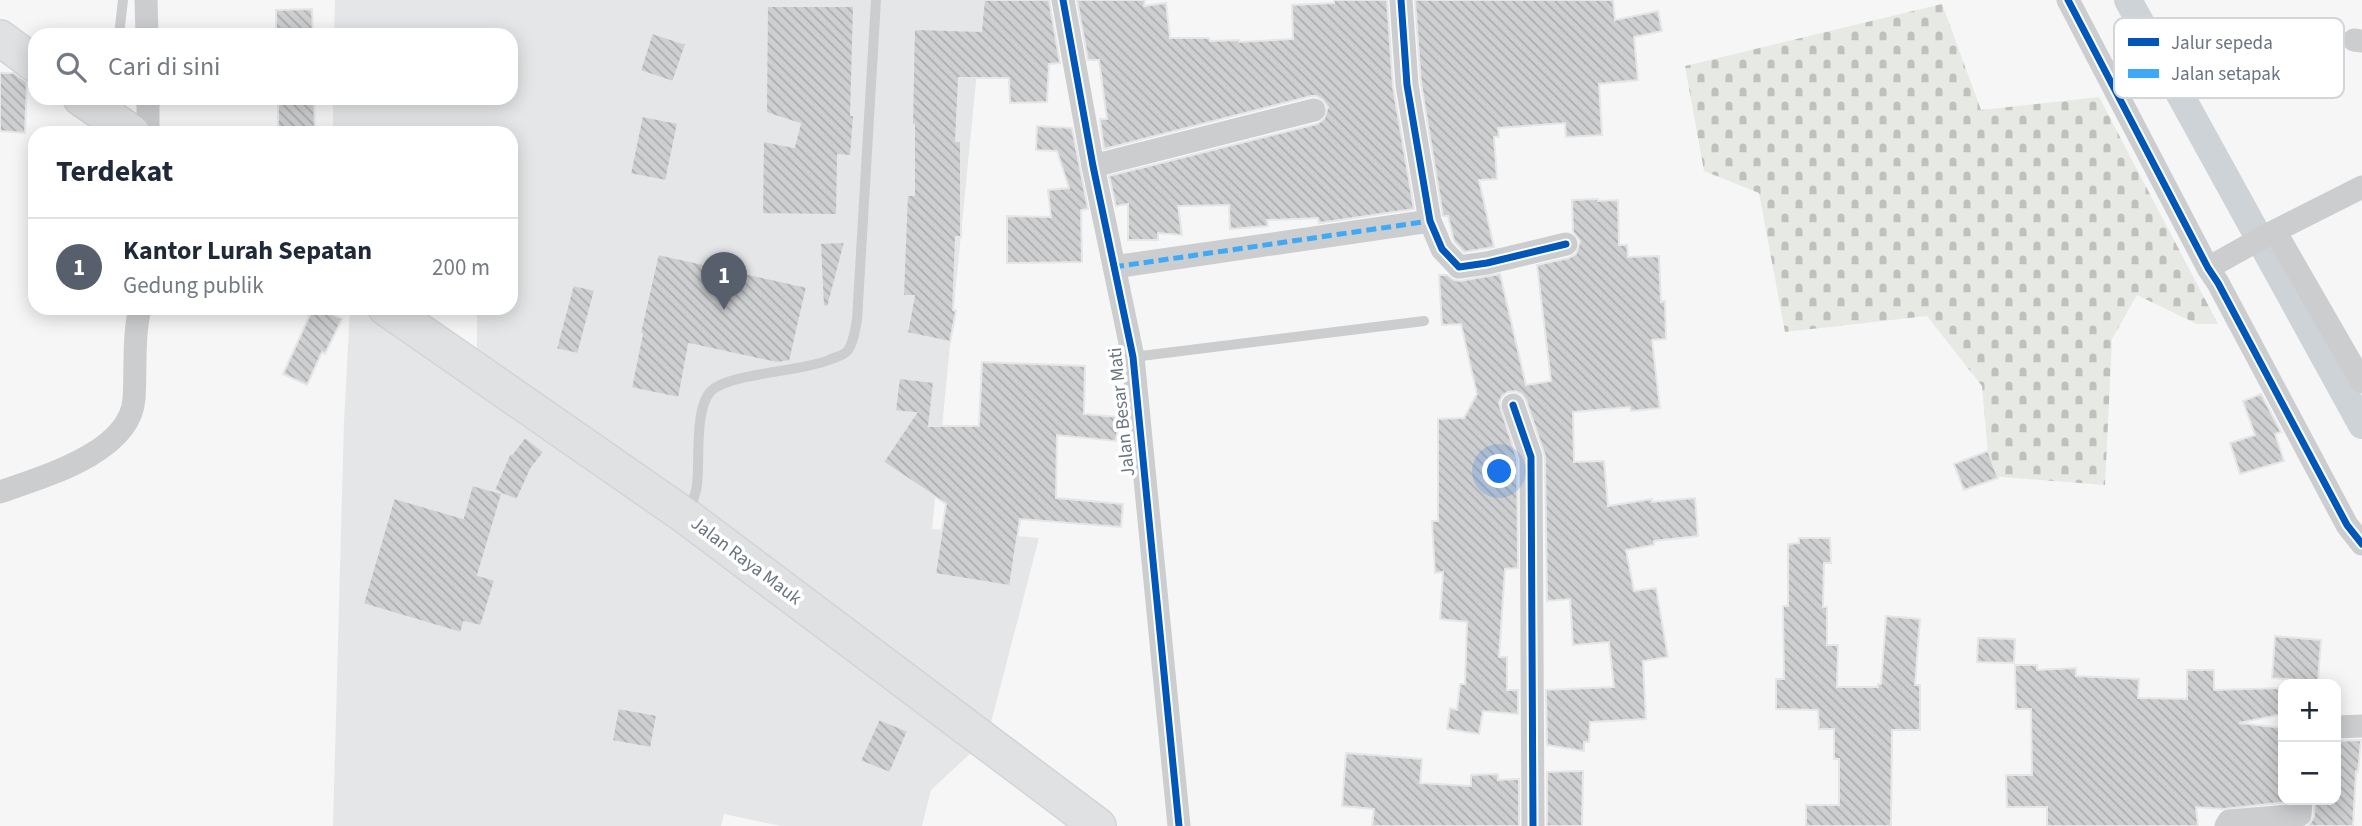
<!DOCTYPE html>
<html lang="id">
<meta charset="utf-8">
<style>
:root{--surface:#fff;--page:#f2f2f3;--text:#1f2937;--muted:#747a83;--line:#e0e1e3;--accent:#565f6b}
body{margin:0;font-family:"Source Sans 3",sans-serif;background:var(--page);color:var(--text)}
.controls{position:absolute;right:21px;bottom:21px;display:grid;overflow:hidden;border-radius:14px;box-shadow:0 4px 18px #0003}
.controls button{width:63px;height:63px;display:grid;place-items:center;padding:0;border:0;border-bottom:2px solid var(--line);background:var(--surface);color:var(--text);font:35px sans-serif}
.you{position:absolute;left:1500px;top:472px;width:24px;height:24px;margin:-18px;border:5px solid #fff;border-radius:50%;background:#1a73e8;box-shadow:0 0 0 10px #1a73e833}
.badge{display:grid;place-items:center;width:46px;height:46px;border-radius:50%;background:var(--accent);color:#fff;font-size:23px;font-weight:700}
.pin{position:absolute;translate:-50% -58px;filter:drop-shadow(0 2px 4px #0008)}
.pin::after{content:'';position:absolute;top:37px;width:24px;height:21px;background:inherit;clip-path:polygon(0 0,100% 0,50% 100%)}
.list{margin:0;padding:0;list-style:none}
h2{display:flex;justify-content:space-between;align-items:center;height:91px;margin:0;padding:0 28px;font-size:30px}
h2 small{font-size:23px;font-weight:400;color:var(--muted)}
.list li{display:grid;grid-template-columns:46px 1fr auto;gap:21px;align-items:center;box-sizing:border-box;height:98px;padding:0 28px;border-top:2px solid var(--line)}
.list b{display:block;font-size:26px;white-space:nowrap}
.list p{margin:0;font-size:23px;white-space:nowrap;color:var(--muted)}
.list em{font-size:23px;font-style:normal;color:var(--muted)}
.icon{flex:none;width:38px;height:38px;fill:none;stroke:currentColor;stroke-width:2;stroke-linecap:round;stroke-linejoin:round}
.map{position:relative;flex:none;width:2362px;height:826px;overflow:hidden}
.search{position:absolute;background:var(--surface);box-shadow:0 4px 18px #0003;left:28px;top:28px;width:490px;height:77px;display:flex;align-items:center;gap:18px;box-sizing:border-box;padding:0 24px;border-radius:21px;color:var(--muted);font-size:26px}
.panel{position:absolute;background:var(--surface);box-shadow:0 4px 18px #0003;left:28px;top:126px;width:490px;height:189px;border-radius:21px}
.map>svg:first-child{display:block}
</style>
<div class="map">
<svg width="2362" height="826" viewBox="0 0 2362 826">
<defs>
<pattern id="cemetery-stones" width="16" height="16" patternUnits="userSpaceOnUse" patternTransform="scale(1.75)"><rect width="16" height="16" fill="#e6e9e4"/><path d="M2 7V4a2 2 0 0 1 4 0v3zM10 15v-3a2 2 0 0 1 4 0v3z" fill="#bec1be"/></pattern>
<pattern id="building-back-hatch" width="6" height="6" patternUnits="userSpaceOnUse" patternTransform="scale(1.75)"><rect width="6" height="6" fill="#cecfd0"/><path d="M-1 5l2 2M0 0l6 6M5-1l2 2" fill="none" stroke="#abadae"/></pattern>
</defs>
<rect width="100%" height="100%" fill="#f6f6f6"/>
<path fill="#e5e6e7" d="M335,0h649l-52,529 107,9 -52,200 -56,52 -9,36h-141l-57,-12 -3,12h-388l11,-404 6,-114h58l69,47v-47h34v-175h-178v-35h178v-63h-177z"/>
<path fill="url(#cemetery-stones)" d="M1942,4l39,106 118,-13 119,227h-21l-60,-29 -25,44 -7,146 -115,-9 -8,-90 -55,-70 -142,16 -26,-139 -55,-22 -19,-105z"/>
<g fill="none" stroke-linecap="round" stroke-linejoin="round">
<path stroke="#cdd3d7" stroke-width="28" d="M2128,0l234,425"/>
</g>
<path fill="url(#building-back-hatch)" stroke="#e6e6e6" stroke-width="2" d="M984,0h65l11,63 -11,1 -2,38 -37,1 -1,-25h-50l-3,63h5v96h-5l-3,73 3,1 -6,31 -43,-9 7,-37h-11l4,-101h7v-70h-2l2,-96 67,2z
M1077,0h68l-1,6 22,-3 4,35h39l1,3 29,-1v2l54,-3 -1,-34 42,-2v-3h53l6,87 21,122 -95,14 -1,-5 -51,2 1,6 -38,3 -1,-24 -51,1 4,29 -24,-2v7h-30v-36l-12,2 -7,-30 208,-52 7,-5 4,-12 -5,-7 -6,-4h-6l-207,53 -4,-30h7l-8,-59h-11z
M1415,0h198l2,20 43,-9 4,20 -28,6 4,43 -39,4 3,51 -36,2 -1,-14 -67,5 1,9h-5l3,42 -18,1 15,67 -30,5 -10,-11 -6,-25h-5l-22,-133z
M767,6h87l-3,109h3l-3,41 -13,-1 -1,60 -75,-1 1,-73 31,6 6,-23 -34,-11z
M312,9l1,26h-37v-25z
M652,33l34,11 -13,38 -33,-11z
M0,73h14l13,9 -2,51 -25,-2z
M278,98h36l1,35h-37z
M642,116l36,7 -12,58 -36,-7z
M1037,126l35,2 16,81 -7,1 1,52 -75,1v-47l44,1 -3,-27 21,-2 -12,-37 -21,-1z
M1598,199v2l20,-1 1,45h8l1,12 31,-1 2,46 4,-1 1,38 -14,1 8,68 -29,3 -1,-4 -57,5 1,50 30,-1 4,45 44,-7v3l43,-4 3,38 -44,5v4l-28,5 8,41 22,-3 12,69 -25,4 3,58 -56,3 -1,20h-5v9l-37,-6 -1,-55 68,-3 -5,-45 -36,3 -3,-46 -23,2 -2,-145 -19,-56 -4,-6 -7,-3 -7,1 -6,4 -3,7 18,56 1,109 -13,1 -6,88h8v33h11v24l-35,-3 -4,23 -32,-5 3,-21 7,2 3,-26h5l2,-62 -27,-3 3,-47 -8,1 -3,-52h6v-102l26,-1 13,-24 -16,-70 -19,1 -3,-50h8l7,5 6,1 40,-7 26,111 25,-4 -14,-116 32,-7 7,-4 4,-13 -7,-9 -1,-32z
M845,242l-17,65 -5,-1 -3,-63z
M658,254l149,33 -17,74 -13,2 -88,-19 -10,54 -48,-10 11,-54 -2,-1z
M573,285l22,5 -17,64 -22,-5z
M313,308h7l22,11 -17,35 -3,-2 -15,33 -24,-11z
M982,362l103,4 -1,48 35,3 -3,24 -59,-6 -1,63 67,6 -2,23 -101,-8 -10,67 -75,-12 11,-70 -63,-42 33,-49 -21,-2 4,-33 35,4 -5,44h50z
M2261,394l20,38 -6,2 9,27 -44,13 -10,-31 25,-8 -12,-34z
M525,437l19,15 -13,17 -14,31 -15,-6 -24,81 17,5 -14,46 -17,-4 -3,11 -98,-29 31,-106 69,20 9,-33 29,8 -7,-3 16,-37 2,1z
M1988,451l10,27 -34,12 -10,-26z
M1799,538h31l1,25h-7l-1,44h4v38h11l-1,42h41v-3h3l5,-68 34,3 -5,66h5v45h-28l-1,96h-85v-21h33v-46h-5v-30h-15l-1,-19 -42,-1v-30h8l-1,-73h5v-62l11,-1z
M2275,636l46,4 -3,41 -46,-3z
M1978,638l37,1 -1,24 -37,-1z
M2015,665h22v5l39,-2v8l63,3 -1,19 49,1v-29h27v20l69,-2v26l-44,9 44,5v72h4v2l-64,7 -27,-2 2,19h-151v-19h-40l-1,-32h26l-1,-66h-15z
M618,708l39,7 -6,33 -39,-7z
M879,719l29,12 -18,42 -30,-12z
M2361,740l-3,32 -2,-1 -3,55h-45l6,-9 1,-17h21v-59z
M1346,753l76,6 -2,24 51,3v-11l27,-1v6l21,-1v47h-147l2,-17 -32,-3z
M1583,771l-1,55h-35v-54z"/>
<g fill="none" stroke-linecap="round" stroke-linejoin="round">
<defs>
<path id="primary" d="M0,38l35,26
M81,98l51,35
M386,308l301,209 411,309"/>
</defs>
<use href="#primary" stroke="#d3d4d5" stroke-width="38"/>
<path stroke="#cccdcf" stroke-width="10" d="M119,35l4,-35
M1133,357l291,-36
M689,511c3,-8 7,-17 8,-26 3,-23 -3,-76 14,-94 18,-18 89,-19 118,-31 6,-3 15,-4 19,-10 6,-8 7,-21 9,-30l19,-320"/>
<path stroke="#cccdcf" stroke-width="23" d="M146,0l1,35
M1063,0l30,166 40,191 46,469
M1401,0l6,85 23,136 12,28 17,18 28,-4 79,-19
M2068,0l140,268 10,15 129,242 15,19
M2354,40l8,1
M148,98v35
M1093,166l221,-56
M2275,231l87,151
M1114,267l316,-46
M2208,268l59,-33 95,-48
M1513,405l18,52 2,369
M0,492c42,-15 130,-39 134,-93 2,-30 -1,-62 6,-91
M2336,727l26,-1
M2226,826l3,-5 71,-6 1,-15"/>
<use href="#primary" stroke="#e0e1e2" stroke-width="35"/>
<path stroke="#3fa9f5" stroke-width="5" stroke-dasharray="10 5" stroke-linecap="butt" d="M1114,267l316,-46"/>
<defs>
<path id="cycleway" d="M1063,0l30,166 40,191 46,469
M1401,0l6,85 23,136 12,28 17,18 28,-4 79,-19
M2068,0l140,268 10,15 129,242 15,19
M1513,405l18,52 2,369"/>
</defs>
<use href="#cycleway" stroke="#fff" stroke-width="11"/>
<use href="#cycleway" stroke="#0057b8" stroke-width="7"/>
</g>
<g text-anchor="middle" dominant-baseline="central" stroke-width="7" stroke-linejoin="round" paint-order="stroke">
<g font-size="19" fill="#697583" stroke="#fff">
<text transform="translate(1122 412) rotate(-96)">Jalan Besar Mati</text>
<text transform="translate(746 561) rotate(37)">Jalan Raya Mauk</text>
</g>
</g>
<rect x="2114" y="18" width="230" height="80" rx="10" fill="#fff" stroke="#d2d6da" stroke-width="2"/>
<rect x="2128" y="38" width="31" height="8" fill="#0057b8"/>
<rect x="2128" y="69" width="31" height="9" fill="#3fa9f5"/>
<g font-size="19" fill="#697583">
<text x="2171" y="49">Jalur sepeda</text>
<text x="2171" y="80">Jalan setapak</text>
</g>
</svg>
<div class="controls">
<button>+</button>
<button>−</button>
</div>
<div class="you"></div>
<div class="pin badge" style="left:724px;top:310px">1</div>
<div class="search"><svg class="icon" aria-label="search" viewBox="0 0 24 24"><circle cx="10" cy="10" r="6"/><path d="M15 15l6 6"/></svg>Cari di sini</div>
<section class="panel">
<h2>Terdekat<small></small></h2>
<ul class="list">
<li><span class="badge">1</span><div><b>Kantor Lurah Sepatan</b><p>Gedung publik</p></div><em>200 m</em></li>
</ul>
</section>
</div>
